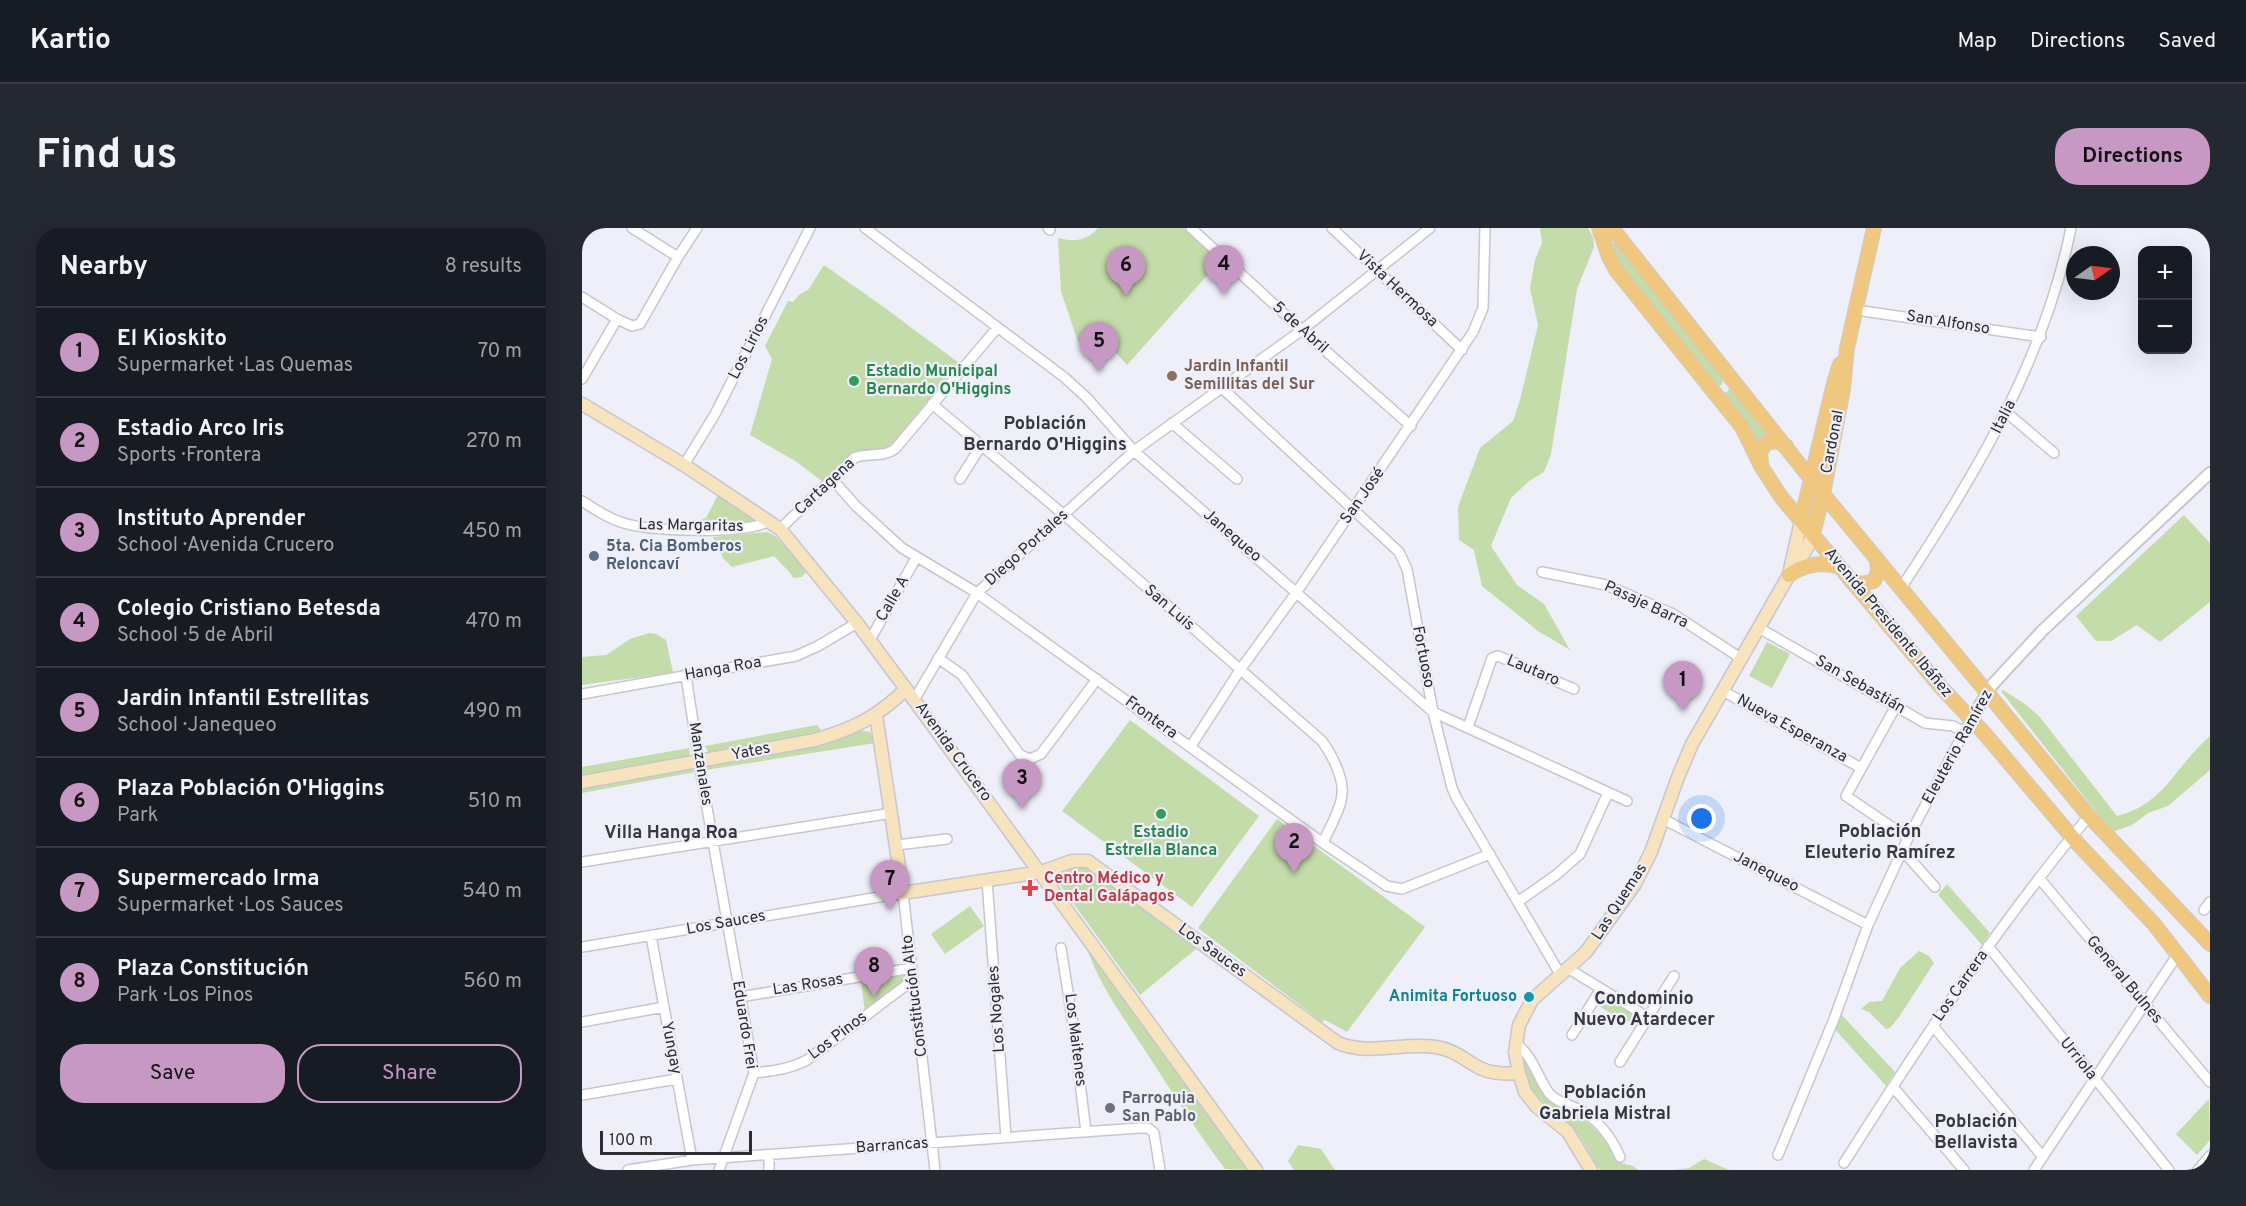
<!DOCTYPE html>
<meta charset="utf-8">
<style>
:root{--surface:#171b24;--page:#242831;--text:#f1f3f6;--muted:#9ea1a6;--line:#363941;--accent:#c898c5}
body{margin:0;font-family:Overpass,sans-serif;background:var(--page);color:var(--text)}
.controls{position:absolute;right:18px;top:18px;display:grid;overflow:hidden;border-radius:12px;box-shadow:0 6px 24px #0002}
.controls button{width:54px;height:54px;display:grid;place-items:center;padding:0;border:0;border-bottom:2px solid var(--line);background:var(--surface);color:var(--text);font:30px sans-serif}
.compass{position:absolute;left:1484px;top:18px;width:54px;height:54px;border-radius:50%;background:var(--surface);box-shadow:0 6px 24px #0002;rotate:76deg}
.scale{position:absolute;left:18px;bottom:15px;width:152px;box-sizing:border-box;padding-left:6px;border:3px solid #2d2d31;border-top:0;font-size:16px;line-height:21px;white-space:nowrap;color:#2d2d31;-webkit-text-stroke:4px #eeeff9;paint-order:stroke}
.you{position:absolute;left:1120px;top:591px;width:21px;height:21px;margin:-15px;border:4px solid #fff;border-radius:50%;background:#1a73e8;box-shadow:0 0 0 9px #1a73e833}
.badge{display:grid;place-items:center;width:39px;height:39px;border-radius:50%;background:var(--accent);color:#111;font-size:20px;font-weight:700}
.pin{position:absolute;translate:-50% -50px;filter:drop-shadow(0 2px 3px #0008)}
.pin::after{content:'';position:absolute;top:32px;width:21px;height:18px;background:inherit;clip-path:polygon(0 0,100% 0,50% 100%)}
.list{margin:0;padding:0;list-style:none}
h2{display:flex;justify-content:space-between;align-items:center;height:78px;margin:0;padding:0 24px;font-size:26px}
h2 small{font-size:20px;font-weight:400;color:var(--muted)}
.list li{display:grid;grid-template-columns:39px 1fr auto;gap:18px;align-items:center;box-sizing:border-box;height:90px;padding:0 24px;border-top:2px solid var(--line)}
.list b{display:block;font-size:22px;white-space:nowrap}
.list p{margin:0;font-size:20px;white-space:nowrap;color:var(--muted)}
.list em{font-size:20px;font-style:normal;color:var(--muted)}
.actions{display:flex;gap:12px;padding:18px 24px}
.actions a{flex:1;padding:14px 0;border:2px solid var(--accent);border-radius:24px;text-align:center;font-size:21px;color:var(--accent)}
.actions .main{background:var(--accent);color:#111}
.map{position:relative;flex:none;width:1628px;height:942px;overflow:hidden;border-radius:24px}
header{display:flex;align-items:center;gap:36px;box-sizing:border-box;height:84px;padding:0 30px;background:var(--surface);border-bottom:2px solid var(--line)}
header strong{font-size:28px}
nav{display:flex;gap:33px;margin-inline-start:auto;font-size:21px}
.intro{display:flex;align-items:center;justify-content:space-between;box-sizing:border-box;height:144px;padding:0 36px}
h1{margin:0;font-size:42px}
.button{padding:15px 27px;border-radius:24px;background:var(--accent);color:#111;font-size:21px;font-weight:700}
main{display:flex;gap:36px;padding:0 36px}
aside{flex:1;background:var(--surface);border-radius:24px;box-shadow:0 6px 24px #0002}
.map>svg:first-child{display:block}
</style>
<header>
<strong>Kartio</strong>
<nav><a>Map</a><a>Directions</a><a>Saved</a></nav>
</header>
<div class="intro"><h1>Find us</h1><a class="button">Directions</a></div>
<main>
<aside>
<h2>Nearby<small>8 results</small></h2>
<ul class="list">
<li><span class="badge">1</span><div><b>El Kioskito</b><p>Supermarket · Las Quemas</p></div><em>70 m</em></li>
<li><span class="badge">2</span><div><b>Estadio Arco Iris</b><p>Sports · Frontera</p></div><em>270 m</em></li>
<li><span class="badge">3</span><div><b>Instituto Aprender</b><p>School · Avenida Crucero</p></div><em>450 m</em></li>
<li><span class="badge">4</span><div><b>Colegio Cristiano Betesda</b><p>School · 5 de Abril</p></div><em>470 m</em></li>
<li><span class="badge">5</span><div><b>Jardin Infantil Estrellitas</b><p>School · Janequeo</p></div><em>490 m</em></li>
<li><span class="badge">6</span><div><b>Plaza Población O'Higgins</b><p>Park</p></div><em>510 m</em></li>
<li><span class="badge">7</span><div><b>Supermercado Irma</b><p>Supermarket · Los Sauces</p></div><em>540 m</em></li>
<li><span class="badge">8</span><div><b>Plaza Constitución</b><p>Park · Los Pinos</p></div><em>560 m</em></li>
</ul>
<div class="actions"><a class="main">Save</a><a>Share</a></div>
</aside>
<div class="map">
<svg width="1628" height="942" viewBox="0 0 1628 942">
<rect width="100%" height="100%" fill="#eeeff9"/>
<path fill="#c4dbaa" d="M516,0h86l36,33 -93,104 -22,-24 -27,1 -17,-51 -3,-53c16,4 29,3 40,-10z
M958,0h48l5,9 1,10 -17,42 -26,165 -7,18 -15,9 -18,17 -20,48 26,39 27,19 26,46 -32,-19 -56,-45 -8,-36 -15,-10 -1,-33 22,-59 33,-27 7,-21 18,-75 -8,-37 5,-28 7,-17z
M1029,15l5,1 107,135 -1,6 -5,1 -93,-115 -9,-14z
M242,37l61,43 74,55 -68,82 -8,4 -25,3 -35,30 -26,-20 -47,-27 22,-76 -7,-13 23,-45 5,1 6,-7 9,-5z
M1149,158l41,49 -15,11 -35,-52 5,-2z
M136,267l42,27 -59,4v-6l5,-2z
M1602,287l26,28v59l-50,40 -23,-17 -26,16h-15l-20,-25z
M186,304l7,4 30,31 1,5 -4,5 -9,1 -2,-4 -17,-18 -42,11 -9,-9 -10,-21z
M67,405l7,1 10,6 7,32c-30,6 -60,8 -91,13v-28l24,-2 24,-16z
M1185,414l23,12 -18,34 -23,-12z
M1421,462l22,14 14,12 78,100c47,-11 59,-51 93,-80v34l-42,36 -20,7 -16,12 -20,7 -111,-141z
M548,492l129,96 -67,91 -130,-96z
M235,497l4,5 -4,3 -104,20 -5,-1 -3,-6z
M277,502l11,2 5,11 -169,27 2,-5z
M107,520l1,8 -3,3 -105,17v-9z
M104,540l6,1 3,3 -113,21v-7z
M695,591l148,108 -78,105 -22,-12 -3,2 -124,-94z
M490,639h13l112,81 -57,47 -88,-121z
M1365,656l43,49 -8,12 -44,-50z
M388,678l14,20 -39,28 -14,-20z
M500,704l170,238 -27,-1c-27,-36 -51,-74 -75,-111 -26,-40 -57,-80 -68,-126z
M1337,723l10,5 5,7 -35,54 -9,11 -4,1 -17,-17 -8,-3 8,-7 13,-1 18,-33z
M324,744l2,9 -43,31 -4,-31z
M1018,770h7l34,21 -3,8 -10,-6 -2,2 -30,-19z
M1256,783l57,61 -9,14 -54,-60z
M940,829h3c9,14 12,33 26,44 5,5 14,7 20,10 24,15 34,26 46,51l16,4 5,4h-38c-9,-13 -15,-28 -25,-40 -26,-29 -48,-28 -53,-73z
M1627,871l1,41 -13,15 -21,-21z
M716,917l23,4 14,21h-41l-6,-9z
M1122,931l25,11h-55l15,-2z"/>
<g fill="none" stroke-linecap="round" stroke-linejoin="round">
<defs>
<path id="minor" d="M50,0l46,29
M283,0l199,149 23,21 47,53 299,261 194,89
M466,0l2,2
M609,0l111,102 109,96
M750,0l130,122
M0,69l35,22
M1274,82l185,27
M0,151l35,-60 15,7 8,-2 38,-67 19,-29
M640,160l177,164 8,17 26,143 19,76 5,11 103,175
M350,176l131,110 259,227c9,12 22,37 20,53 -1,16 -13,34 -19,49
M1424,184l48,41
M590,195l65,56
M102,237l31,-51 95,-186
M250,251l24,27 46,42 75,45 346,250 64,43 15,3 88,-35
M378,251l21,-33
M0,273c14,9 29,19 45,23 28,7 118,11 142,-3
M198,301l74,-71c14,-6 29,0 41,-9l102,-121
M960,344l64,13 67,29 69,45
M1320,362l3,-8c72,-110 140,-224 166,-354
M1177,400l166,95 28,3 11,6
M288,412l46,-82
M356,430l24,17 58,80 10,4 11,-5 56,-75
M104,448l15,98 53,299 -35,97
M1141,463l138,77
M0,466l214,-38 22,-10 39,-23
M332,472l63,-107 157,-142 168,-121 128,-102
M1314,478l-50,90 62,42
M886,499l24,-69 6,-2 76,33
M609,518l49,-76 56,-77 177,-261 10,-24 2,-80
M1081,591l205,106
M315,617l50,-6
M1320,622l33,37
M0,634l310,-49
M1457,650l171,204
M405,652l19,257
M937,673l37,-26 24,-21 28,-61
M1622,682l6,-8
M69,708l41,224
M1406,718l181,224
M0,719l321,-54 32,277
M479,720l12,76 13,108
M987,741l80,49
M158,769l172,-29
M0,794l82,-15
M1351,798l110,131
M990,807l29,-46
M933,815c18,12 22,34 34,50 7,9 19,11 29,16 21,11 33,27 42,48
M1038,834l54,-86
M172,845c19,-2 36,-4 53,-13l106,-80
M1311,859l71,83
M0,867l95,-16
M187,927v15
M1196,927l56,-136 34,-94 40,-87 63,-119
M1262,935c76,-120 154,-238 245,-347
M46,942l64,-10 447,-32h9l6,5 6,37
M1452,942l144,-216
M1616,942l12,-14"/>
<path id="tertiary" d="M1389,491l22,-35 50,-54 167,-157"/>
<path id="secondary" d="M0,176l102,61 96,64 77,94 49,66 350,481
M1207,346l12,-53
M294,487l27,178 138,-21 31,-11h16l250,182c31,13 65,-1 98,4 20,3 29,14 46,22 11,5 24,5 37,4
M0,554l233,-42c40,-12 61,-22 91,-51
M1009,942l-23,-38 -32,-26 -11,-14 -6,-19 -4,-21 4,-27 13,-25 54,-48 49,-68 16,-32 27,-75 14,-33 97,-169 17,-25 7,-16"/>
<path id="primary" d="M1017,0l10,29 7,13 126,157 19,39 20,31 159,189 44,47 94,111 76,80 56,72
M1030,0l211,266 266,322 121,128
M1179,235l-1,-11 6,-9 11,-2 9,5
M1219,293l33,-138 6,-19
M1231,306l10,-40 20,-105 4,-41 27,-120
M1207,347c16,-11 32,-14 51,-8
M1269,353l12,3 11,-3 4,-9 -1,-12"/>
</defs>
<use href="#minor" stroke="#c6c6d0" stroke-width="12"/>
<use href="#tertiary" stroke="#c6c6d0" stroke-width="14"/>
<use href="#secondary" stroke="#c6c6d0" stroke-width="15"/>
<use href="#primary" stroke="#cdcdce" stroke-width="16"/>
<use href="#minor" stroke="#fff" stroke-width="9"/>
<use href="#tertiary" stroke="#fff" stroke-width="10"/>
<use href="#secondary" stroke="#f7e3be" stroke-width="12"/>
<use href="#primary" stroke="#efc77e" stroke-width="14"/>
</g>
<circle fill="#8d6e63" stroke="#eeeff9" stroke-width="2" cx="590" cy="148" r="6"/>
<g fill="#2e9e5b" stroke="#eeeff9" stroke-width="2">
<circle cx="272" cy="153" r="6"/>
<circle cx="579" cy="586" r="6"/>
</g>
<circle fill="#5c6f8a" stroke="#eeeff9" stroke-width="2" cx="12" cy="328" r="6"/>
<path fill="#e0444e" stroke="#eeeff9" stroke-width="2" d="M445 651h6v6h6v6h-6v6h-6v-6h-6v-6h6z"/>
<circle fill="#0f9aa8" stroke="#eeeff9" stroke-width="2" cx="947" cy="769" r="6"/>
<circle fill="#6b7280" stroke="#eeeff9" stroke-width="2" cx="528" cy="880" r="6"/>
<g text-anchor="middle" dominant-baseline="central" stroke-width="4.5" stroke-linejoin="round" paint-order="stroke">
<g font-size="16" fill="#2d2d31" stroke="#eeeff9">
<text transform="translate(815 61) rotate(43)">Vista Hermosa</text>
<text transform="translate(1366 95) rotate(9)">San Alfonso</text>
<text transform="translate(718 100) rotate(42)">5 de Abril</text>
<text transform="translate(167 120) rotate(-63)">Los Lirios</text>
<text transform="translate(1422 189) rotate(-63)">Italia</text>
<text transform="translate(1251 214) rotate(-79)">Cardonal</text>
<text transform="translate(243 259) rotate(-43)">Cartagena</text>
<text transform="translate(781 268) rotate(-55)">San José</text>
<text transform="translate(109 298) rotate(1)">Las Margaritas</text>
<text transform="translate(650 308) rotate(41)">Janequeo</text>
<text transform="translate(445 320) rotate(-42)">Diego Portales</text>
<text transform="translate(311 371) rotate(-60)">Calle A</text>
<text transform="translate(1064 377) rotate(25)">Pasaje Barra</text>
<text transform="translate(587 380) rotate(41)">San Luis</text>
<text transform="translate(1306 395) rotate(50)">Avenida Presidente Ibáñez</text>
<text transform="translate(841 429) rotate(79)">Fortuoso</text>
<text transform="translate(141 441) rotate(-10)">Hanga Roa</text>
<text transform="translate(951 443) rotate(23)">Lautaro</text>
<text transform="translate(1278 457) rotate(30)">San Sebastián</text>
<text transform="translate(569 490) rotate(36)">Frontera</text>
<text transform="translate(1210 501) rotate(29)">Nueva Esperanza</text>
<text transform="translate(1376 519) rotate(-61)">Eleuterio Ramírez</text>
<text transform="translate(169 524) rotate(-11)">Yates</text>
<text transform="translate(371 524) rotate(54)">Avenida Crucero</text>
<text transform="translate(118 536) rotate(81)">Manzanales</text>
<text transform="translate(1184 644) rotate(27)">Janequeo</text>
<text transform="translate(1038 674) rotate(-57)">Las Quemas</text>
<text transform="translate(144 695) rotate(-10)">Los Sauces</text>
<text transform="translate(630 723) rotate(36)">Los Sauces</text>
<text transform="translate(1542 752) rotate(50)">General Bulnes</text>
<text transform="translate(226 757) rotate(-9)">Las Rosas</text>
<text transform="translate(1379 758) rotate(-55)">Los Carrera</text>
<text transform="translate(333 768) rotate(-97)">Constitución Alto</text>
<text transform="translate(415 781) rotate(-94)">Los Nogales</text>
<text transform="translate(162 797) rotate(81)">Eduardo Frei</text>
<text transform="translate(256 808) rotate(-37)">Los Pinos</text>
<text transform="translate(493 812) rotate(83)">Los Maitenes</text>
<text transform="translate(89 820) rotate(79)">Yungay</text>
<text transform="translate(1496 831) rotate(51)">Urriola</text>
<text transform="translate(310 918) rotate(-4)">Barrancas</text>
</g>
<g font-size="16" font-weight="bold" fill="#785e54" stroke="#eeeff9" text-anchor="start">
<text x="602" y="139">Jardin Infantil<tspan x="602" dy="18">Semillitas del Sur</tspan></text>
</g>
<g font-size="16" font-weight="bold" fill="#27864d" stroke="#eeeff9" text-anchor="start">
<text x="284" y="144">Estadio Municipal<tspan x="284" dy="18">Bernardo O'Higgins</tspan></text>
<text x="579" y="605" text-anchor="middle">Estadio<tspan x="579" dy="18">Estrella Blanca</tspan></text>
</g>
<g font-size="16" font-weight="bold" fill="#4e5e75" stroke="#eeeff9" text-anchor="start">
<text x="24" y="319">5ta. Cia Bomberos<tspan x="24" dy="18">Reloncaví</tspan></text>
</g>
<g font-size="16" font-weight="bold" fill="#be3a42" stroke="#eeeff9" text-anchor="start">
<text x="462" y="651">Centro Médico y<tspan x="462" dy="18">Dental Galápagos</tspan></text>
</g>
<g font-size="16" font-weight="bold" fill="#0d838f" stroke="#eeeff9" text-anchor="end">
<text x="935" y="769">Animita Fortuoso</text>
</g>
<g font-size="16" font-weight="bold" fill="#5b616d" stroke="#eeeff9" text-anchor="start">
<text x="540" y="871">Parroquia<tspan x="540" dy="18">San Pablo</tspan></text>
</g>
<g font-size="18" font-weight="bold" fill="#37383f" stroke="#eeeff9">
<text x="463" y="196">Población<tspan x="463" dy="21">Bernardo O'Higgins</tspan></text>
<text x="1298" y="604">Población<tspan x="1298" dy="21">Eleuterio Ramírez</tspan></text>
<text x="89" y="605">Villa Hanga Roa</text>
<text x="1062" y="771">Condominio<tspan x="1062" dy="21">Nuevo Atardecer</tspan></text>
<text x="1023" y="865">Población<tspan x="1023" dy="21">Gabriela Mistral</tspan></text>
<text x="1394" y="894">Población<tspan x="1394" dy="21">Bellavista</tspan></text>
</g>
</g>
</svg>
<div class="controls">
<button>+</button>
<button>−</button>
</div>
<svg class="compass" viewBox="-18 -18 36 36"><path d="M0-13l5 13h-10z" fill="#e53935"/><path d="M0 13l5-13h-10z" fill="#9ea1a6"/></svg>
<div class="scale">100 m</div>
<div class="you"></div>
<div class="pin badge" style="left:1101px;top:483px">1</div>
<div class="pin badge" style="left:712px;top:645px">2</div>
<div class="pin badge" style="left:440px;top:581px">3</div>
<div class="pin badge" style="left:642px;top:67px">4</div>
<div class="pin badge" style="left:517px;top:144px">5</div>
<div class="pin badge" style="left:544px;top:68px">6</div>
<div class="pin badge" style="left:308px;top:682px">7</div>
<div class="pin badge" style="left:292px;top:769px">8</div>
</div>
</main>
